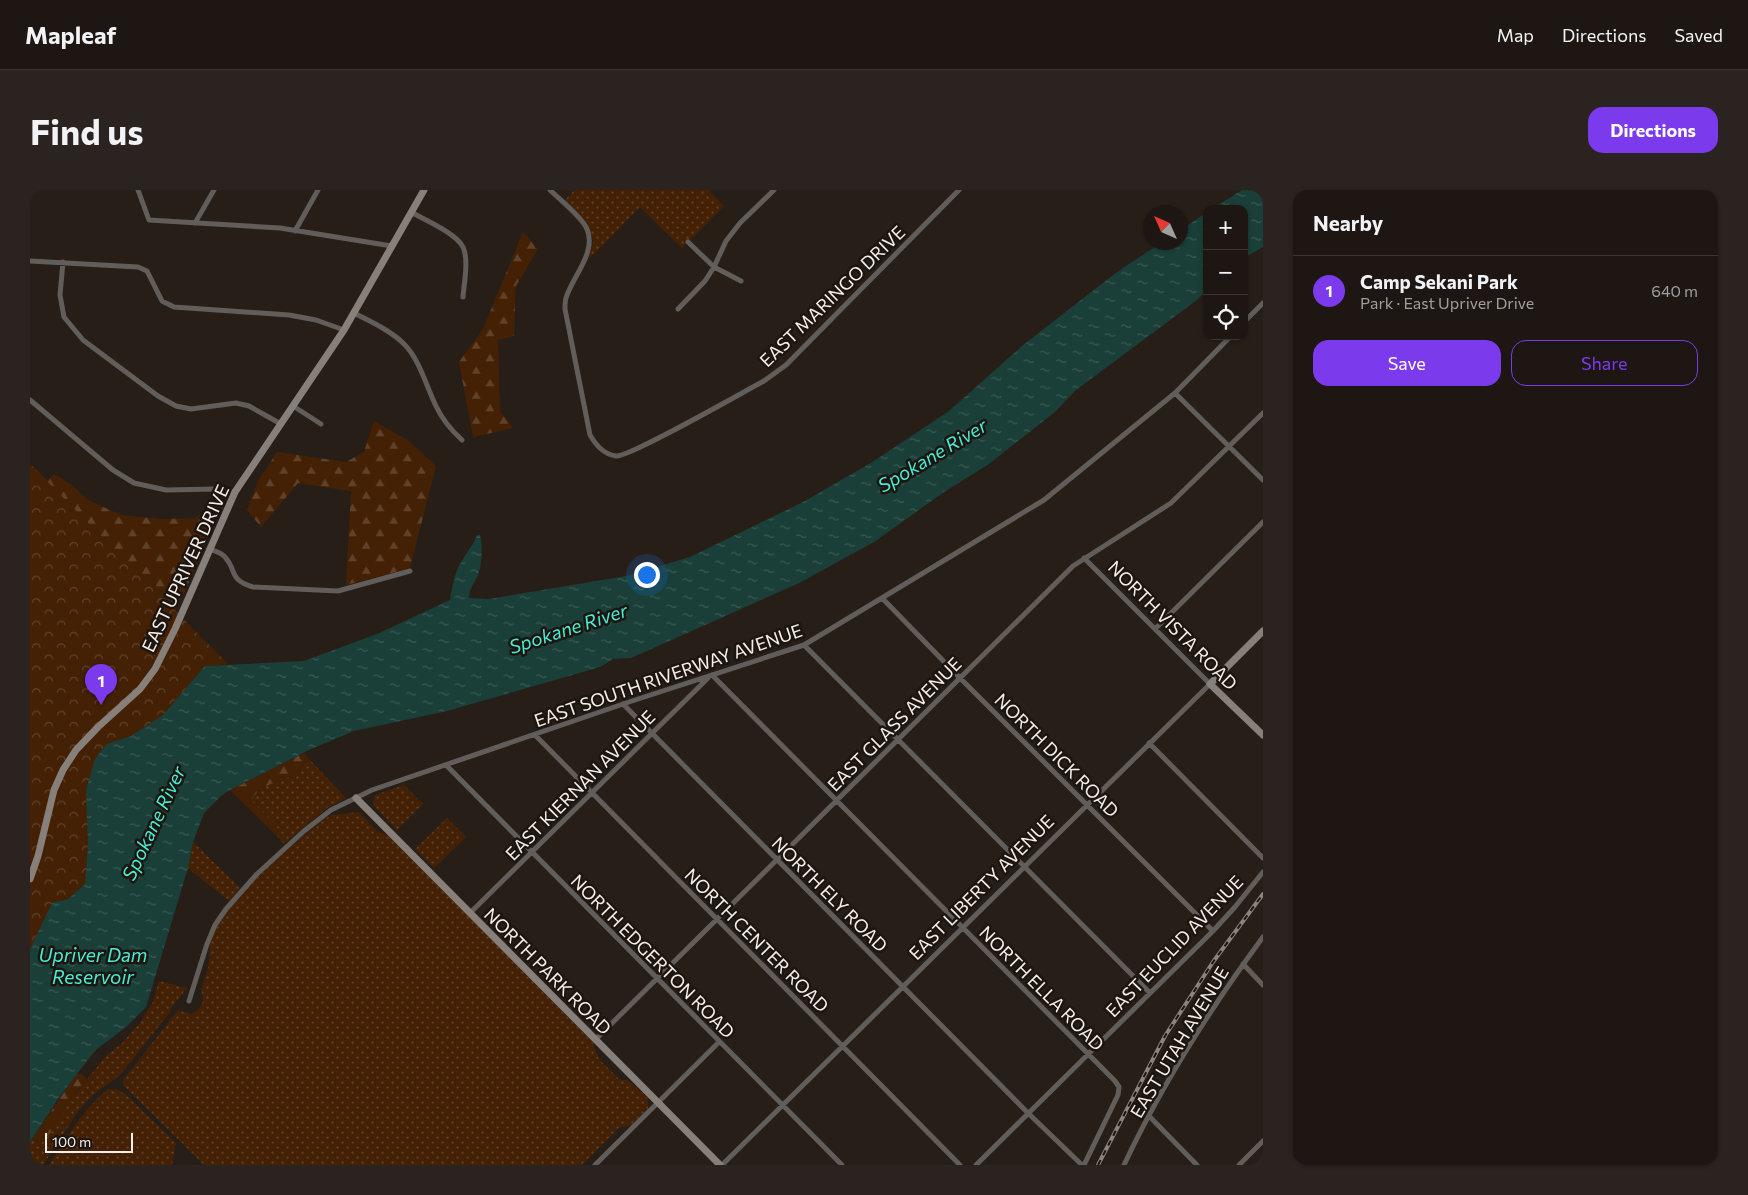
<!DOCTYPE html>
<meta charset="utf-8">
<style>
:root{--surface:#1d1612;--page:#2a2320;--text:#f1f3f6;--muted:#a09f9f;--line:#3b3532;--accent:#7c3aed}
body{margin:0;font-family:Commissioner,sans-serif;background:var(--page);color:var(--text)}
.controls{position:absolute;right:15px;top:15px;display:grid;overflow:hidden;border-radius:10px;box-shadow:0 1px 4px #0004}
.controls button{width:45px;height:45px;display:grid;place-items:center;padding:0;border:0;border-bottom:1px solid var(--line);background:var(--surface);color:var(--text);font:25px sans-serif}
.compass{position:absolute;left:1113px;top:15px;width:45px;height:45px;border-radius:50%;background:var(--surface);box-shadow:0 1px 4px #0004;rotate:315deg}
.scale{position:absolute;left:15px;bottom:12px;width:88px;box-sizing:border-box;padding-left:5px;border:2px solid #f5efeb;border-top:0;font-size:14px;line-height:18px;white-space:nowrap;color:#f5efeb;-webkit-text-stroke:4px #1d150f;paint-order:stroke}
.you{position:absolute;left:616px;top:384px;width:18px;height:18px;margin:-12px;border:4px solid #fff;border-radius:50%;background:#1a73e8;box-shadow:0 0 0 8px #1a73e833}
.badge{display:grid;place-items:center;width:32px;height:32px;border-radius:50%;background:var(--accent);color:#fff;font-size:16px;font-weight:700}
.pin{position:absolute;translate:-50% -41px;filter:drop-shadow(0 1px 2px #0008)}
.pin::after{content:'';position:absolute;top:26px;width:18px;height:15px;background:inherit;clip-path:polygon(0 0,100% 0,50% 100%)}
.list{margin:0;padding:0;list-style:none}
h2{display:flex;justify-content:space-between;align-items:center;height:65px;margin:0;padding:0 20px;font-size:21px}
h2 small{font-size:16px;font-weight:400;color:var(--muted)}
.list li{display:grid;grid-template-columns:32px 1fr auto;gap:15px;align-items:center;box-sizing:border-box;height:70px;padding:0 20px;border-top:1px solid var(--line)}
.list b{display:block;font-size:19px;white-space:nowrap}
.list p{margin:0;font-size:16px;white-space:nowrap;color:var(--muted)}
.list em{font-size:16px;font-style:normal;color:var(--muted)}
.actions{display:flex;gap:10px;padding:15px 20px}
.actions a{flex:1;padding:11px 0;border:1px solid var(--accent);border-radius:15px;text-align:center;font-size:18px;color:var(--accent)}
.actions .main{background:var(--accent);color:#fff}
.icon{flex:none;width:28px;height:28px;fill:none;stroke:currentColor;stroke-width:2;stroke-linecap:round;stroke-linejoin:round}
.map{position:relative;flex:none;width:1233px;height:975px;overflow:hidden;border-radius:15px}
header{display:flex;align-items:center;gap:30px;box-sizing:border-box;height:70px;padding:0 25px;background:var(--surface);border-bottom:1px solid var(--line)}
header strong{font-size:24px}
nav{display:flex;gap:28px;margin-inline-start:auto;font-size:18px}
.intro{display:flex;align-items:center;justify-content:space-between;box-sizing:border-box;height:120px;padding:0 30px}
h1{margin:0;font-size:35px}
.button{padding:12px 22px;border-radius:15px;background:var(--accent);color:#fff;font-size:18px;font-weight:700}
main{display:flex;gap:30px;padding:0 30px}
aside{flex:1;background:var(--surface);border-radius:15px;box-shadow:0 1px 4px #0004}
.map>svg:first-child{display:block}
</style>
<header>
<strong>Mapleaf</strong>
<nav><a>Map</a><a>Directions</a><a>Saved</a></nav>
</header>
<div class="intro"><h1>Find us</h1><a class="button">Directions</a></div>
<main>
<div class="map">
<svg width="1233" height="975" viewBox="0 0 1233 975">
<defs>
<pattern id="grass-dots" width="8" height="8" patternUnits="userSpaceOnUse" patternTransform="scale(1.25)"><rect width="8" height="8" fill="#442105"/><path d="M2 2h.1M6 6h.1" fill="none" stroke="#60422a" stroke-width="1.8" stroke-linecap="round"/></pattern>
<pattern id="forest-firs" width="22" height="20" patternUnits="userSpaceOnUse" patternTransform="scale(1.25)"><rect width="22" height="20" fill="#442105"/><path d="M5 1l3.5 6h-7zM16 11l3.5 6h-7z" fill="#60422a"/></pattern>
<pattern id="park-crowns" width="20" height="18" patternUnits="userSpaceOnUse" patternTransform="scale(1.25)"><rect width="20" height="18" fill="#442105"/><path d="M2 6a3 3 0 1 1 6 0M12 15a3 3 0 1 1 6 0" fill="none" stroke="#60422a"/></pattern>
<pattern id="water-ripples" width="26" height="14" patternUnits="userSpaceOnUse" patternTransform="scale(1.25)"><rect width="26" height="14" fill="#1a3e38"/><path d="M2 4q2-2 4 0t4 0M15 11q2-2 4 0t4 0" fill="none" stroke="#3c5a55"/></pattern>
</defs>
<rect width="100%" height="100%" fill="#271e18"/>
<path fill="url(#grass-dots)" d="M544,0h137l-1,2 14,14 -42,42 -42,-41 -51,52c1,-5 3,-11 4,-16 0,-17 -17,-32 -28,-43z
M278,568l38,40 -19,10 -43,36 -8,-9 2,-5 -2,-5 -23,-22v-6c17,-21 40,-11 55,-39z
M374,595l19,19 -26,26 -24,-25 2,-10z
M329,622l18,19 15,7 201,205 6,16 21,21h8l19,17 1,3v9l-18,17 -10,1 -38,38h-378l-80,-79 -1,-6 55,-70 14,4c9,-6 14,-12 9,-23 2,-9 7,-19 8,-29 2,-8 -1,-15 2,-23 16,-40 77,-91 111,-118l9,-6z
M417,628l19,19 -32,31 -19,-19z
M163,652l47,46 -11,13 -41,-33z
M129,791l28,7 -17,21 1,2 -51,64 -27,20 -15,16 -35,54h-13v-23l3,-4 4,4 68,-85 18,-15 17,-19 13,-21z
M78,899l10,1 7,4 51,49 -4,22h-123c18,-27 33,-55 59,-76z"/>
<path fill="url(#forest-firs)" d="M493,42l15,17 -22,37 -2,50 -16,4 2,71 13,17 -40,9 -14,-75 24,-33z
M344,231l35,20 27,25 -26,102 -64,17 5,-94 -53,-8 -37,44 -14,-17 11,-29 19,-29 69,10 18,-10z
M0,274l17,17 7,-7 18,11 16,15 33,15 38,4 37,-1 11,-10 7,-3 6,4 -37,87 -35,65 -118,196z
M274,563l4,5c-15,28 -38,18 -55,39v6l23,22 2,5 -2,5 -46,-45z
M47,883l6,2 4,5 -9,9 -23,38 -14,17 -8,-6z"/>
<path fill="url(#park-crowns)" d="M0,274l198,200 -23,2 -42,49 -32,21 -24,8 -19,101 -3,39 -17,15 -16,4 -22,46z"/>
<path fill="url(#water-ripples)" d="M1212,0h21v57l-19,11v-49h-32z
M1177,22v78l-10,10 -121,90 -20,21 -67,53 -45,28 -70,50 -75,41 -168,75 -18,1 -13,8 -153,44 -93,20 -43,18 -81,41 -9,6 -17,17 -11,29 -5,26 -42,139 -20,20 -29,22 -7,8 -32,42 -28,43v-193l22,-46 16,-4 17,-15 3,-39 -2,-55 9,-31 12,-15 24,-8 32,-21 42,-49 99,-5 73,-27 73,-34c2,-13 5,-30 13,-41 5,-9 11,-15 14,-24h3c3,12 2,29 -2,40 -4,8 -9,14 -9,23l20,1 137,-23 64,-19 115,-56 69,-40 75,-50 74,-66 94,-73 44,-29 19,-1 1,-12z"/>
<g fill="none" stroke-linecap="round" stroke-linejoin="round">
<path stroke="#615d5a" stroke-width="5" d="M108,0l11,30 131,8 112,18
M520,0c10,10 31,26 37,39 10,24 -15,48 -21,69 -1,3 -1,8 -1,11l25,126c6,10 13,19 26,21 12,2 129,-65 148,-75 7,-5 15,-11 22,-16l173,-175
M381,22c14,8 45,21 52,35 6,13 1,36 0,50
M165,33l19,-33
M265,41l23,-41
M658,52l26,25 27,14
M0,71l108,6 9,4 15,30 12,6 115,8 27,5 28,10
M33,72l-3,33 4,22 19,23 75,56 18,10 15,3 45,-6 13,3 32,18
M648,119l27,-28 9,-14 12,-26 14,-18 34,-33
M324,123c17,9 36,17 50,31 16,16 22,42 32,62 6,13 15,24 26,34
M1214,132l19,-19
M1145,203l88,87
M0,210l83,70 21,13 32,7 49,-1 20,3
M263,216l28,18
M179,359c5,2 11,3 15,7 14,14 3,23 29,31l85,4 72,-20
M852,408l78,80 253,253
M1125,439l108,-107
M774,455l346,348
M682,485l403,406 4,6 -1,8 -34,70
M593,514l405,409 54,52
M505,545l425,430
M1119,553l114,115
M416,575l396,400
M440,723l238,-235
M1213,774l20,21
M159,811l18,-57 8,-19 11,-16 31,-35 47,-43 27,-21 41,-20 260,-89 172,-56 240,-145 131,-107 56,-57
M565,850l478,-474 98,-63 92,-90
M1119,926l48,49
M565,975l124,-123
M692,975l488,-481 -126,-126
M946,975l237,-234 22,-24 28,-35
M1094,975c38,-81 86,-156 139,-228
M1209,975l24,-24"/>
<path stroke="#877f7a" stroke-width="7" d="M1233,441l-53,53 53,51
M326,608l364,367
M0,689l8,-23 16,-66 9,-20 13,-20 22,-23 42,-38 15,-20 20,-40 60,-137 109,-162 80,-140"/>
<defs>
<path id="rail" d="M1068,975l67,-129 48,-74 50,-68"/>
</defs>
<use href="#rail" stroke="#8b837e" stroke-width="4"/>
<use href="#rail" stroke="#1d150f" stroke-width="2" stroke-dasharray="5.5" stroke-linecap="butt"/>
</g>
<g text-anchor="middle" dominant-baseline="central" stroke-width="5" stroke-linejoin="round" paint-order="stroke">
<g font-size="18" fill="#f5efeb" stroke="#1d150f">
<text transform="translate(802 106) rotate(-44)">EAST MARINGO DRIVE</text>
<text transform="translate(155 378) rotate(-65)">EAST UPRIVER DRIVE</text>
<text transform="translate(1143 435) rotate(45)">NORTH VISTA ROAD</text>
<text transform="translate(638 485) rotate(-19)">EAST SOUTH RIVERWAY AVENUE</text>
<text transform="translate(864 534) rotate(-45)">EAST GLASS AVENUE</text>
<text transform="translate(1027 565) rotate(45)">NORTH DICK ROAD</text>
<text transform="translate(550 595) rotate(-45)">EAST KIERNAN AVENUE</text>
<text transform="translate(951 697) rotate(-45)">EAST LIBERTY AVENUE</text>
<text transform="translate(800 704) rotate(45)">NORTH ELY ROAD</text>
<text transform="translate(727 750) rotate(45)">NORTH CENTER ROAD</text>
<text transform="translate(1144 756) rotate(-46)">EAST EUCLID AVENUE</text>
<text transform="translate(623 766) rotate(45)">NORTH EDGERTON ROAD</text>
<text transform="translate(518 781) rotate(45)">NORTH PARK ROAD</text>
<text transform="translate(1012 798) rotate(45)">NORTH ELLA ROAD</text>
<text transform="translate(1149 852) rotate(-59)">EAST UTAH AVENUE</text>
</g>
<g font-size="19" font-style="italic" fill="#47edd6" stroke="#1d150f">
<text transform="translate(902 265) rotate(-31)">Spokane River</text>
<text transform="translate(538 438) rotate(-18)">Spokane River</text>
<text transform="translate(123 633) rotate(-65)">Spokane River</text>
<text x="63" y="764">Upriver Dam<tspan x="63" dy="22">Reservoir</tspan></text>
</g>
</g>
</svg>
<div class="controls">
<button>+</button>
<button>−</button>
<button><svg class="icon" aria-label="locate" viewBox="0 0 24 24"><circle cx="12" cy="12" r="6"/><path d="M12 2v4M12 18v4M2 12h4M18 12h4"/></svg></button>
</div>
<svg class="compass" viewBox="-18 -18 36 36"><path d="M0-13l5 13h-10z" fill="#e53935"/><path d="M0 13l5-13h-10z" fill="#a09f9f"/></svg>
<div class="scale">100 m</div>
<div class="you"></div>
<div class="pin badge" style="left:71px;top:515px">1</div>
</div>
<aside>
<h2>Nearby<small></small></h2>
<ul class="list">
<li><span class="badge">1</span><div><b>Camp Sekani Park</b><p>Park · East Upriver Drive</p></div><em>640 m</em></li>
</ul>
<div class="actions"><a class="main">Save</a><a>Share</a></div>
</aside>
</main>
